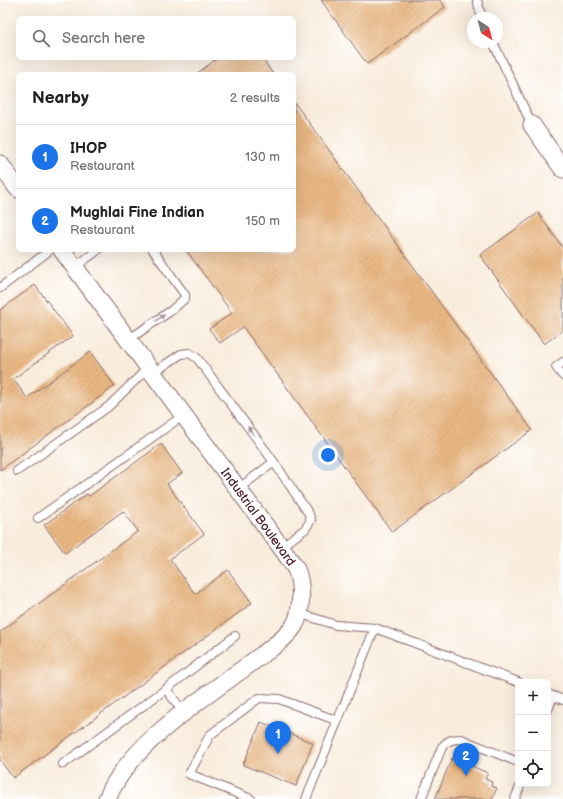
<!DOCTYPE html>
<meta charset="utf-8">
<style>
:root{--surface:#fff;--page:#f2f2f2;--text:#222;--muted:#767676;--line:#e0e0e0;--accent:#1a73e8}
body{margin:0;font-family:"Balsamiq Sans",sans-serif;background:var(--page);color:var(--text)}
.controls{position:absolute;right:12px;bottom:12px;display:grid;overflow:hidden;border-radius:6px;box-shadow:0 4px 16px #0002}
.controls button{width:36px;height:36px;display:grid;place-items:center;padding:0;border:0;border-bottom:1px solid var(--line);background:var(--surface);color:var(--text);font:20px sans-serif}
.compass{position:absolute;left:467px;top:12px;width:36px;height:36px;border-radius:50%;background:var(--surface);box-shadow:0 4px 16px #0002;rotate:144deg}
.you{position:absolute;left:328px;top:455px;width:14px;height:14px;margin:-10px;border:3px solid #fff;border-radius:50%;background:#1a73e8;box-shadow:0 0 0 6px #1a73e833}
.badge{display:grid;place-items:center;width:26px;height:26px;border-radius:50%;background:var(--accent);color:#fff;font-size:13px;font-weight:700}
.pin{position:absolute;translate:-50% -33px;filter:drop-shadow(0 1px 2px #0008)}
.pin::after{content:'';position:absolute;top:21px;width:14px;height:12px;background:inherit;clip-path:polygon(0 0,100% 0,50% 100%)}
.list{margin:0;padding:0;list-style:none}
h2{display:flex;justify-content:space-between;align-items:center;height:52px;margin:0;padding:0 16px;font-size:17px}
h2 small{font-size:13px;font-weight:400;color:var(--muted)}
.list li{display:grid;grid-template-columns:26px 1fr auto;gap:12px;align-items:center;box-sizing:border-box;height:64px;padding:0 16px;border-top:1px solid var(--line)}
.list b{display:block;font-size:15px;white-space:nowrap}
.list p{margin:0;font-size:13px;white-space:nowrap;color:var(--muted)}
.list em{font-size:13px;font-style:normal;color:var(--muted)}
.icon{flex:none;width:22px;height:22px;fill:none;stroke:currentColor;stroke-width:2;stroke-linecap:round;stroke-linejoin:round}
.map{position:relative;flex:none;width:563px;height:799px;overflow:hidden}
.search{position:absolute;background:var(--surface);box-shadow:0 4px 16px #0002;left:16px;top:16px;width:280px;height:44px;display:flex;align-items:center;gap:10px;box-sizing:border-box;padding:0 14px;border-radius:6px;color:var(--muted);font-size:15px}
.panel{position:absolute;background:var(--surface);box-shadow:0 4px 16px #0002;left:16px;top:72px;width:280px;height:180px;border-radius:6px}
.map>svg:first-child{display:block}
</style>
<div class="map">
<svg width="563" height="799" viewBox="0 0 563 799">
<defs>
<pattern id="building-hatch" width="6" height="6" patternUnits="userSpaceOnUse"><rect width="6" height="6" fill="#e9b782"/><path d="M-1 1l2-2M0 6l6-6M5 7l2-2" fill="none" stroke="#c99d70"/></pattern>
</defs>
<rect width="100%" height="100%" fill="#fff"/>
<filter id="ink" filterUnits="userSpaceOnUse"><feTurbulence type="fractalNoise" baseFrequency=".025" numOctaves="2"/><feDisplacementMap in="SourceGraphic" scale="8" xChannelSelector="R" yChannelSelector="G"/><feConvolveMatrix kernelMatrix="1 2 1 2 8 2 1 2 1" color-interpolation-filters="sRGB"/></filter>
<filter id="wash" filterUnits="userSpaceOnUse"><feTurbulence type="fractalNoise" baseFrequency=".012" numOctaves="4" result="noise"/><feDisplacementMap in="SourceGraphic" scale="16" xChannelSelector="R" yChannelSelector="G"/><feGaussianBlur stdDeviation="0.9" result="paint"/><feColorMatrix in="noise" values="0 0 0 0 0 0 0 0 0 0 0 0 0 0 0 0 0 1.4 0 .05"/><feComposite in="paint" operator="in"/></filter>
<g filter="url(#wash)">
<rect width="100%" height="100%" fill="#f8ecdc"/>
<g id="blocks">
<path fill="url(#building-hatch)" d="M321,0h119l5,7 -78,57z
M218,58h44l11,16h-77z
M294,102l238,328 -140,102 -149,-205 -23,16 -11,-14 23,-16 -46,-63h108z
M538,213l25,35v82l-19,14 -64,-89z
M35,285l38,51 -60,43 14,19 63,-46 25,34 -115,84v-160z
M161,444l21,29 -15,11 37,50 -34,25 25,35 33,-24 24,33 -239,175 -13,-18v-128l138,-101 -15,-20 -58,42 -21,-28 43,-31 2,2z
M261,722l52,21 -17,43 -53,-21z
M452,758l36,15 -3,6 7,3 -1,4 6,2 -5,11h-57z"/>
</g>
</g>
<g filter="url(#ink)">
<use href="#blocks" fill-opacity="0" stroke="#876769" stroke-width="1"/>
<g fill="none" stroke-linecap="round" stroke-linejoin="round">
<defs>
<path id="service" d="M477,0l5,18
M493,42l39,83
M75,267l23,-17
M0,288l50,-38
M128,340l44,-30 13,-12v-3l-32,-45
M563,362l-7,5 7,9
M153,373l28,-19 8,-1 8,5 77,104 35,52 2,6 -6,9 -24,18
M17,471l91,-64 40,-39
M238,489l36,-27
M38,518l146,-103
M298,613l38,12 39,3 143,54
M548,694l15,6
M548,710l5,-14
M184,713l-18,-24 69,-53
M63,764l103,-75
M251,799l-62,-25 21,-39 49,-37 20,1 59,22
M306,799l69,-171
M421,799l21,-52c6,-7 10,-8 19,-8l57,23
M515,799l6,-15"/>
<path id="minor" d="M532,125l31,44
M0,164l18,25
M62,250l224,304c3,5 7,10 10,15 6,15 7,43 -2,57 -9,14 -30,27 -43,37 -47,35 -122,81 -144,136"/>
</defs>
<use href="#service" stroke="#876769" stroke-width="10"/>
<use href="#minor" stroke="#876769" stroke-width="19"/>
<use href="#service" stroke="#fff" stroke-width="8"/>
<use href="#minor" stroke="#fff" stroke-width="17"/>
</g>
<defs><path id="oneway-solid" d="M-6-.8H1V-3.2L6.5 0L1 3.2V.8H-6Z"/></defs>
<g fill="#ae9aa0">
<use href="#oneway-solid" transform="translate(160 318) rotate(-35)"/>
<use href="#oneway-solid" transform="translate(251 431) rotate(-127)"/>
</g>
</g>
<g text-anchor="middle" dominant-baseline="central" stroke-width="3" stroke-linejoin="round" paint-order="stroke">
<g font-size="13" fill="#4a1f2b" stroke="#fff">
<text transform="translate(258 517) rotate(54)">Industrial Boulevard</text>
</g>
</g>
</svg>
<div class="controls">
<button>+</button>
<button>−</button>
<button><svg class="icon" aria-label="locate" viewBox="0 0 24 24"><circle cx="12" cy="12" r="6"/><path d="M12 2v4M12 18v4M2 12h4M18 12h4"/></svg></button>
</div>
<svg class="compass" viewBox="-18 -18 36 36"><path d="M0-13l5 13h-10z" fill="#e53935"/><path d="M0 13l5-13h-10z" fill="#767676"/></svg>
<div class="you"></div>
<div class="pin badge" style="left:278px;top:754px">1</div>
<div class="pin badge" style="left:466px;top:776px">2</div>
<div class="search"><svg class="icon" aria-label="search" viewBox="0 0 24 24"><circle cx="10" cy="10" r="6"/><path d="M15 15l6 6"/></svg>Search here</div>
<section class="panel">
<h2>Nearby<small>2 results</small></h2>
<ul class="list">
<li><span class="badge">1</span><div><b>IHOP</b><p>Restaurant</p></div><em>130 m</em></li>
<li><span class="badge">2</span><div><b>Mughlai Fine Indian</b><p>Restaurant</p></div><em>150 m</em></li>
</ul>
</section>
</div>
